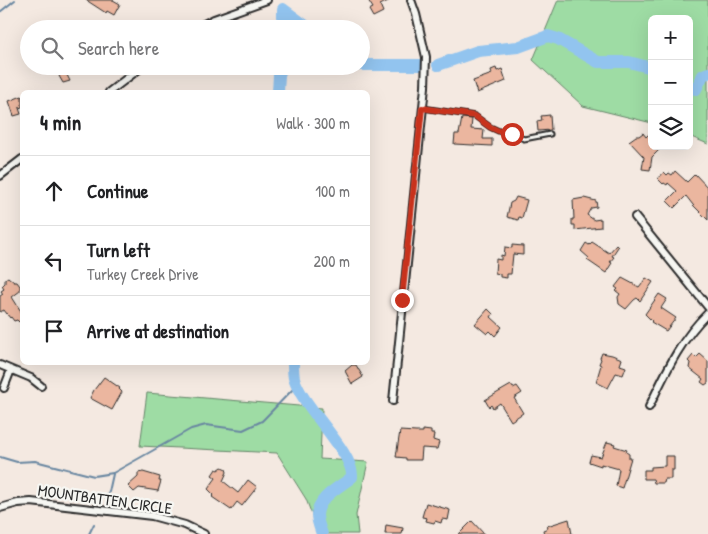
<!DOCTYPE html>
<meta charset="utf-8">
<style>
:root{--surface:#fff;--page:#f6f6f6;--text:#202124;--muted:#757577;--line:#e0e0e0}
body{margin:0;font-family:"Patrick Hand",sans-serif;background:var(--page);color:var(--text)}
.controls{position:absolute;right:15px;top:15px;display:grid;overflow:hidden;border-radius:8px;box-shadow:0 5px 20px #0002}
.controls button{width:45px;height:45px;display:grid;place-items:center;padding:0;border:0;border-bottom:1px solid var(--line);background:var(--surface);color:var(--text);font:25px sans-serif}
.stop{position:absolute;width:15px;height:15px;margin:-11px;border:4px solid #c8321e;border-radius:50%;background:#fff}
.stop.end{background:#c8321e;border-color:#fff;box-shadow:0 1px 5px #0008}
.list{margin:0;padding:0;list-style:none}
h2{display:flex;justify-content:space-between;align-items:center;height:65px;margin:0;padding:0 20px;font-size:21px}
h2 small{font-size:16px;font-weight:400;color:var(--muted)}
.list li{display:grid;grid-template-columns:32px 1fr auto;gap:15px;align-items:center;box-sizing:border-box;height:70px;padding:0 20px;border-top:1px solid var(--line)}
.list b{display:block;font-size:19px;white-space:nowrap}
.list p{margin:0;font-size:16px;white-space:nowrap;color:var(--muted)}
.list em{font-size:16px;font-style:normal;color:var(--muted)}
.icon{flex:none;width:28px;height:28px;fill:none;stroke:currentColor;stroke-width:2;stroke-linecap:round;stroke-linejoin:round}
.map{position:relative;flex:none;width:708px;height:534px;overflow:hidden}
.search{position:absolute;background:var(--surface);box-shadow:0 5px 20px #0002;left:20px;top:20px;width:350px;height:55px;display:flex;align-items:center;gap:12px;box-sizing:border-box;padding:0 18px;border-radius:28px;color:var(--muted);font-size:19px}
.panel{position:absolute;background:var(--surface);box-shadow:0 5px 20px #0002;left:20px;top:90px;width:350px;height:275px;border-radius:8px}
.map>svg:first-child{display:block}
</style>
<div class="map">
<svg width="708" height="534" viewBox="0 0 708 534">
<rect width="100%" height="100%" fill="#f4e9e1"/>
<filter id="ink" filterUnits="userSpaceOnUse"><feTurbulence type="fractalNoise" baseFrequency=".02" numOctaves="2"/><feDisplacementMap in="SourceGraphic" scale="10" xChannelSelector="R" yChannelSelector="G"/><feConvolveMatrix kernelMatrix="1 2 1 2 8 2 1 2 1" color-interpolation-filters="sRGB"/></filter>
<g filter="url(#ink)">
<path fill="#9edca4" stroke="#648468" d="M558,0h150v144l-19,-8v-117h-37v104l-69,-17 -50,-46z
M147,393l175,15 -2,51 48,3 -12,53 2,19h-39l-13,-35 -29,-46 -137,-7z"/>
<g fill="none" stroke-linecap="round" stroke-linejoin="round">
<path stroke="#6987a1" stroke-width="2" d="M0,12l15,-12
M0,457l17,5 18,-1 59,15 19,-3 78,-44 15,-4 37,5 19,-9 35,-36
M106,498l3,-6 4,-18
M89,534l5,-10"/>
<path stroke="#92c4ef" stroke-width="12" d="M283,9l27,20
M283,29v-20
M361,65h59
M438,65l40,-14 40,-4 30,-11 10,3 40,23h31l23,6
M689,88l7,1 7,-14 5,-2
M278,92l1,-17 3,-9
M293,362c0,5 0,11 1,16 7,28 60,74 58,99 -12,10 -34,20 -35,38 0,6 3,13 5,19"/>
</g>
<path fill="#ebb69f" stroke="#2b2b2b" d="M86,0h27l7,4 -6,11 -7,-4 -1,2z
M368,0h22l-10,5 3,7 -10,5 -4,-7 4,-2z
M59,66h18l1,6 -11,3 3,6 -7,2 -4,-7 2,-2z
M496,68l1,3 5,-2 4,12 -29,12 -4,-12 19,-7 -1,-4z
M22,96v11l-3,1 2,6 -7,2 -5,-15z
M550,115l1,15 -13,1 -1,-10 5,-1 -1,-4z
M462,118l10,1 -1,10 13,1 -1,9h9v7l-38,-2 1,-10h4z
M643,133l3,4 3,-3 3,4v8h11l-11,11 -2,13 -8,-1 2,-12 -15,-16 7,-5h3z
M675,171l12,11 8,-8 13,14v32l-15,-15 -7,-9 -12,12 -7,-7 10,-10 -9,-8 -1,2 -3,-2 -1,1 -5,-5 6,-7 3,3 2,-2 3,2z
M516,197l11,3 -5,18 -3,-1 -1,3 -11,-3 3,-14 4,-2z
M584,198l12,3 1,6 -6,1 -4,7 7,5 7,-1v8l-26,3v-5h-3v-6h2l-1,-19z
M592,242l17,11 7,-8 2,2 -6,9 2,1 -4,5 2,1 -2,3 -4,7 -19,-13 2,-2 -8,-7 5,-8 3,2z
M512,245l11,1v9l-10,-1 -2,20h-4v4l-7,-1v-3l-5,-1 1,-14 5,1v-5l3,1 1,-9 7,1z
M8,277l6,5h3l3,4v5l-8,6 10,16v6l-3,3 -2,-2 -3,1 -3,-4 -1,1 -6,-8 -4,2v-16l3,-2 -2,-3 3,-2 -2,-3 3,-3v-4z
M622,278l17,9 7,-9 7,4 -13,19 -3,-3 -3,2 -8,9 -7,-5 -1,-7 2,-3 -4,-3 2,-2 -3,-2z
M659,294l8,5 -6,9 15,10 -10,13 -15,-9 1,-1 -7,-7z
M488,309l5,5 -2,3 11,10 -7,9 -5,-5 -3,3 -12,-10z
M602,353l10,2 10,4 -2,6 6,2 -3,8 -7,-2 -8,15 -12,-6 5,-17 -2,-1 2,-5 -1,-1z
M700,354l8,7v22l-3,2 -4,-3 2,-3 -14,-11 1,-5 -2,-2 5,-6 3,3z
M352,365h4l7,12 -11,7 -7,-13z
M104,377l16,11 -1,1 3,3 -10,18 -22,-12 4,-8z
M511,385l2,3 4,-2 5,7 -8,5 9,15 -12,8 -11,-18 -7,5 -2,-3 -2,2 -4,-7z
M423,430l8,1v3h3l-1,6 6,2 -2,7 -15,-1 -1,12h-15v-2l-10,-1 4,-26 16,1h7z
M607,442l8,2 -1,2 13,4 -1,2 3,2v4h2l-9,30 -6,-2 3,-17 -18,-5v2l-12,-4 2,-7 10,2z
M665,456h9v14h-3v9h-6l-1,4h-10l-1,-4h-9v-9h7v-3l14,-1z
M222,467l4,2 1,3 -4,9 15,12 10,-13 9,7 -15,19 -5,-4 -6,8 -19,-13 2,-2 -6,-6 8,-11 -4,-3 4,-6 2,1z
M143,472l17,5 -1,4h2l-3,10 -19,-3 -5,4 -6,-6 10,-9v-4z
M426,503l24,7 -2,10 -6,-1 -1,4 -6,-2 -1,2 -8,-2 1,-3 -5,-1z
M569,519l3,15h-28l-1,-4 5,-2 -1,-2z
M472,521l12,13h-25z
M386,525l17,3 -1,6h-17z"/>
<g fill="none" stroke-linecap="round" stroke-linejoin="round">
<defs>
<path id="lane" d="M423,108l52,8 15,11 13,6 9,1 12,5 26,-5"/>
<path id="street" d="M194,29l20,-10 53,-19
M109,92l34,-26
M0,176l22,-17
M635,217l73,90
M0,365l31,13 10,8
M4,388l7,-18
M393,401l32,-314 1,-30 -10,-43 -5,-14
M649,407c17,-35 31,-67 59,-94
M0,508l18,-5 13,-1 121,14 33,9 19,9"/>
</defs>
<use href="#lane" stroke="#2b2b2b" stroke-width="7"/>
<use href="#street" stroke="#2b2b2b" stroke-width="10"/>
<use href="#lane" stroke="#f6f6f2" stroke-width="3"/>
<use href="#street" stroke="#f6f6f2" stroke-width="6"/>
</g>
</g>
<g fill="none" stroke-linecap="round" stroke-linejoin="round" filter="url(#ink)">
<path stroke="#c8321e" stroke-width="6" d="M402,300l20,-192 53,8 15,11 13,6 9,1"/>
</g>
<g text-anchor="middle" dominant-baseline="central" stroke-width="4.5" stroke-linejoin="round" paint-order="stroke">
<g font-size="16" fill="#2b2b2b" stroke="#f6f6f2">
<text transform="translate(105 499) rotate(8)">MOUNTBATTEN CIRCLE</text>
</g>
</g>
</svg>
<div class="controls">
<button>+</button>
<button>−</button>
<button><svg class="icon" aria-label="layers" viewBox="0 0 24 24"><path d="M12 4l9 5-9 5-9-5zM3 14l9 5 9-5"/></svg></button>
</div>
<div class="stop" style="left:512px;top:134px"></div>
<div class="stop end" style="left:402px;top:300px"></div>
<div class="search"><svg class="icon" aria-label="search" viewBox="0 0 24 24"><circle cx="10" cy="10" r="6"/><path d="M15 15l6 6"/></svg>Search here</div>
<section class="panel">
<h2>4 min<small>Walk · 300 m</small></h2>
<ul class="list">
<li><svg class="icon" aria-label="ahead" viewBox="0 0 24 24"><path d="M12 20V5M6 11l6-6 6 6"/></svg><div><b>Continue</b></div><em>100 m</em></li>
<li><svg class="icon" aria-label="left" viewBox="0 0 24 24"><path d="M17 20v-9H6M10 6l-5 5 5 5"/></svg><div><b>Turn left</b><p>Turkey Creek Drive</p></div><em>200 m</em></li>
<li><svg class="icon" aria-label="arrive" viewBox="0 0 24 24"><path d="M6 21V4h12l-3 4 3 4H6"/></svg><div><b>Arrive at destination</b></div></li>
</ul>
</section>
</div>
